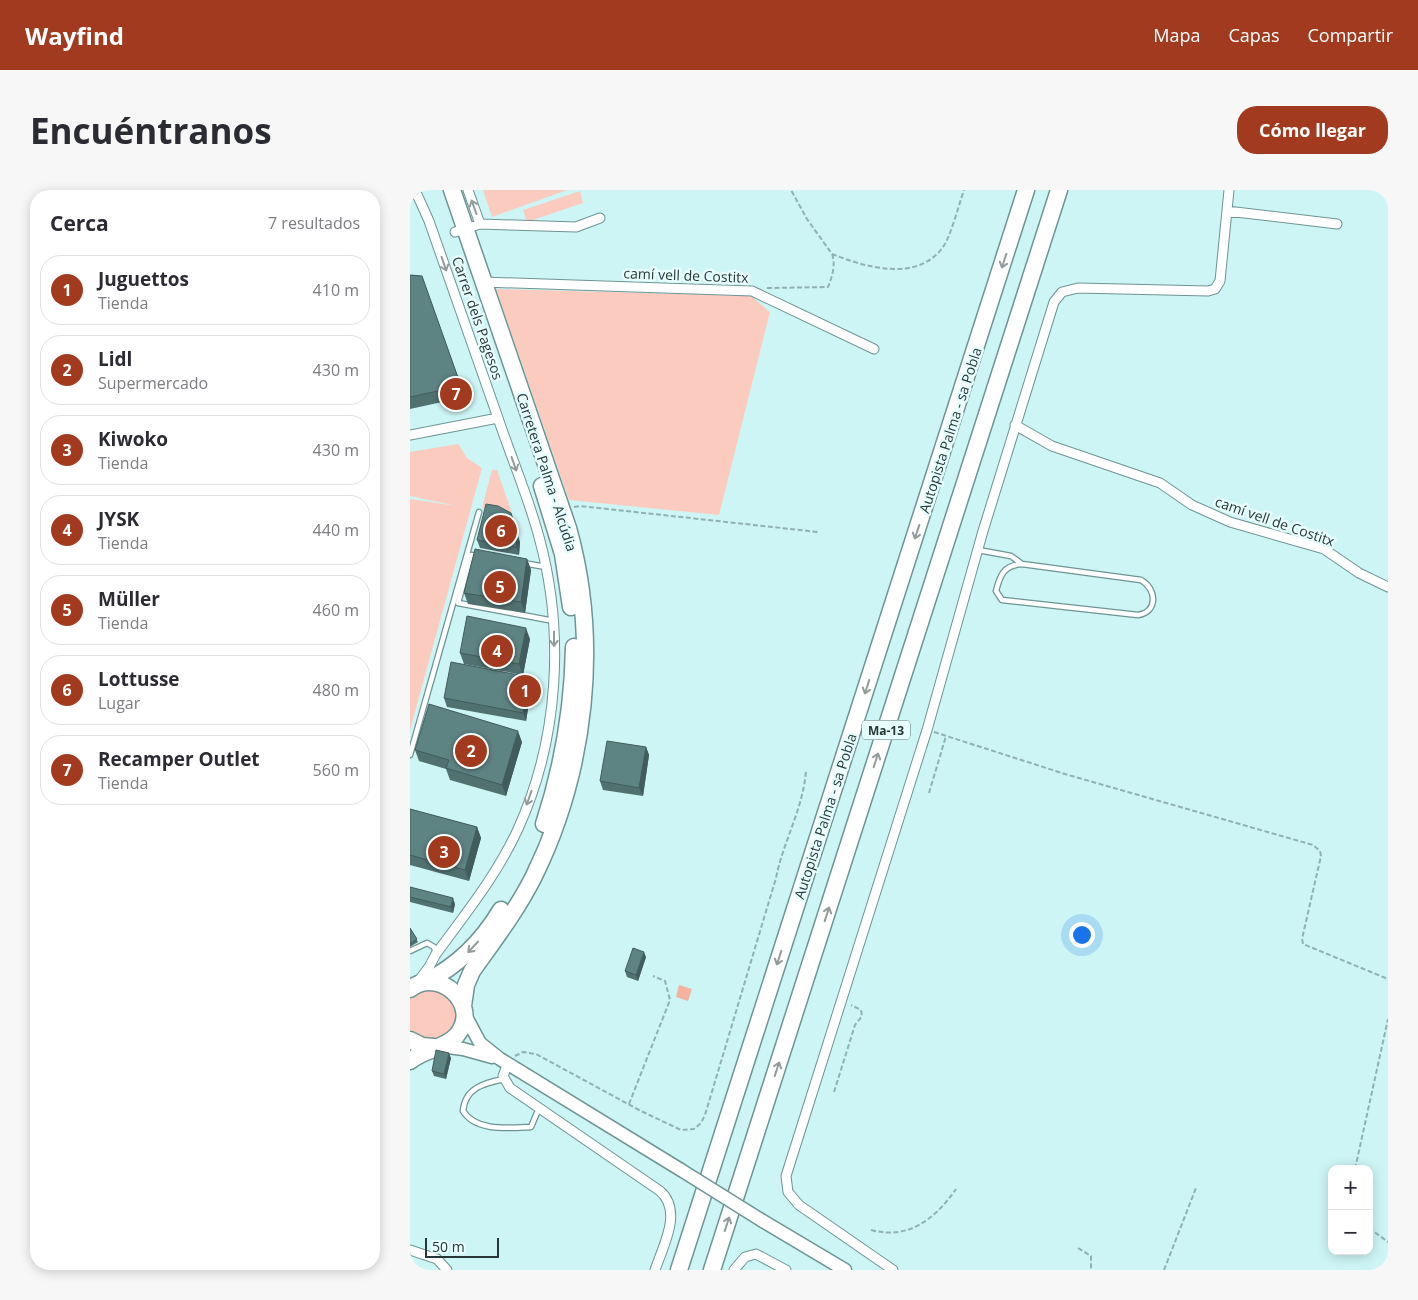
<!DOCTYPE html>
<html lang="es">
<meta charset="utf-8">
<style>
:root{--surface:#fff;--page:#f7f7f7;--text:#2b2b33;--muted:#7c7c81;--line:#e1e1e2;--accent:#a23a1f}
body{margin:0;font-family:"Open Sans",sans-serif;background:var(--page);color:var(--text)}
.controls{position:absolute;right:15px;bottom:15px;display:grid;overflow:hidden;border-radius:10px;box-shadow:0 2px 12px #0003}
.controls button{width:45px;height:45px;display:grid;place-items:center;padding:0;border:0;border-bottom:1px solid var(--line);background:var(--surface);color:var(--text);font:25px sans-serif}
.scale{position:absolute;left:15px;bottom:12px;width:74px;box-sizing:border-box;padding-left:5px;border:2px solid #273737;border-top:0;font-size:14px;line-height:18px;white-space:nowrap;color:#273737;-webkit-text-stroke:4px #e7fefe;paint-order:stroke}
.you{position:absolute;left:671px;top:744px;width:18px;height:18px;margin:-12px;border:4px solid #fff;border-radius:50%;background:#1a73e8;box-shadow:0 0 0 8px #1a73e833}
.badge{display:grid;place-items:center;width:32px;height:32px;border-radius:50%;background:var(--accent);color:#fff;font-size:16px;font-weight:700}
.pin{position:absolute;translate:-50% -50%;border:2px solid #fff;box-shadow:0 1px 5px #0006}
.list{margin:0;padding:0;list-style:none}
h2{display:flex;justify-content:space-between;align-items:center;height:65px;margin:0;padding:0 20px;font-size:21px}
h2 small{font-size:16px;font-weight:400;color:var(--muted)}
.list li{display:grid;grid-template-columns:32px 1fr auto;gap:15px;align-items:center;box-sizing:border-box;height:70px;margin:0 10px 10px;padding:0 10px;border:1px solid var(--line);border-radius:20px}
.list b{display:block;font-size:19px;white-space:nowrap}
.list p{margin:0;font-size:16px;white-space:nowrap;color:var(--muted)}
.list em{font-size:16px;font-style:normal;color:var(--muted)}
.map{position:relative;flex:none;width:978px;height:1080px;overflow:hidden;border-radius:20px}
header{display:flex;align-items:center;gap:30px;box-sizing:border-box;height:70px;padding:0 25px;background:var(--accent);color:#fff}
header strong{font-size:24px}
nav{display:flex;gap:28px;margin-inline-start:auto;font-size:18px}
.intro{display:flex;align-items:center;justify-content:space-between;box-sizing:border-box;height:120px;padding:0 30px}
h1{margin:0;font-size:35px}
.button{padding:12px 22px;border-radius:20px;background:var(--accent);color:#fff;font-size:18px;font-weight:700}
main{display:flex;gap:30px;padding:0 30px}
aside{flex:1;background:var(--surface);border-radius:20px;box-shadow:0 2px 12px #0003}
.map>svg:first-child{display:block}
</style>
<header>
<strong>Wayfind</strong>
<nav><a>Mapa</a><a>Capas</a><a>Compartir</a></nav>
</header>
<div class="intro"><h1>Encuéntranos</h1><a class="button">Cómo llegar</a></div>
<main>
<aside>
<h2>Cerca<small>7 resultados</small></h2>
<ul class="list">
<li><span class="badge">1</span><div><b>Juguettos</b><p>Tienda</p></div><em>410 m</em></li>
<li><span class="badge">2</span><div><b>Lidl</b><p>Supermercado</p></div><em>430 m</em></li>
<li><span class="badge">3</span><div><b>Kiwoko</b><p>Tienda</p></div><em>430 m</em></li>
<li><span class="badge">4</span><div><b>JYSK</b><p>Tienda</p></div><em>440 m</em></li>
<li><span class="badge">5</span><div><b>Müller</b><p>Tienda</p></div><em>460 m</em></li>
<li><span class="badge">6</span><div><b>Lottusse</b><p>Lugar</p></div><em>480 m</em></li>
<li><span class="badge">7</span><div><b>Recamper Outlet</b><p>Tienda</p></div><em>560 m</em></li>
</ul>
</aside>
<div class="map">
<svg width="978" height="1080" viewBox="0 0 978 1080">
<rect width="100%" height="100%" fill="#cdf5f5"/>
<path fill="#fccbbf" d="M73,0h84l-75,27z
M170,1l3,12 -56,19 -4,-12z
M86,99l255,7 19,16 -51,203 -150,-15z
M48,254l9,14 15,10 -72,262v-231l47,7 -47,-10v-44z
M82,280h5l15,43 -30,-5z
M16,799c5,1 10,1 15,3 4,1 6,4 9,7 22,26 -17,57 -40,31v-31l7,-7z"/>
<path fill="#f4b2a0" d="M269,795l13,4 -4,12 -12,-4z"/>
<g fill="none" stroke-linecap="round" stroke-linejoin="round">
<defs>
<path id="lane" d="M568,360l33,6 11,8 119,16c16,9 17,32 -3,35l-136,-15 -6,-9c4,-16 8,-26 26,-27
M68,366l-7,-1 -13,48 96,18
M113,373l23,4
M0,565l69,-243
M0,761l17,-8 7,4 2,6
M94,889c-20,4 -39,9 -41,32 13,21 46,17 68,16l8,-19"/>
<path id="street" d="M5,0l14,31c23,65 46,131 69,197 13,39 30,78 41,119 26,95 20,202 -21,292 -21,46 -52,84 -82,125l-7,13 -12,16
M58,0l12,34
M817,21l110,13
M45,42l25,-8 96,3 24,-9
M73,92l269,9 122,58
M605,235l37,21 108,37 32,22 38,17 94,27 35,24 29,14
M0,245l88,-17
M98,873l-5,13 7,12 150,103c23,20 3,55 -5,79
M0,1060l27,9 10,11
M324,1080l11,-13 11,-3 30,16
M483,1080l-94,-65 -11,-13 -2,-16 141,-446 56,-199 71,-229 8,-10 16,-4 130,3 7,-2 5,-8 9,-91"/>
<path id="secondary" d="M54,823l16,30 20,16 181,111
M31,856l22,3 29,8
M351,1030l84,50"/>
<path id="highway" d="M42,0l116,338c32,114 18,242 -34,348 -17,34 -40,64 -62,95l-6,14 -3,21
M132,296l21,68 8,53
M134,634c19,-58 29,-117 30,-177
M17,791c32,-16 56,-41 74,-71
M0,799c29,-23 72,16 47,46 -10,13 -33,14 -47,26
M0,850l12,6 12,1
M269,1080l347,-1080
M302,1080l347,-1080"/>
</defs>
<use href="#lane" stroke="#6f9494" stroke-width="7"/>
<use href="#street" stroke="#6f9494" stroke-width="11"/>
<use href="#secondary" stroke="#6f9494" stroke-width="15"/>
<use href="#highway" stroke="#6f9494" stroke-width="19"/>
<path stroke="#91b1b1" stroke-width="2" stroke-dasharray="5 2.5" stroke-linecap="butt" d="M422,64c33,13 85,29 111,-7 8,-11 16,-43 21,-57
M357,98l61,-1c4,-10 8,-22 4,-33l-25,-35 -16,-29
M164,317l6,-1 238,26
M524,542l131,42 248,71 7,6 1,5 -19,83 1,5 85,35
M519,603l17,-57
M105,866l8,-4 13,2 103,56 42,20 13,-1 7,-6 4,-8 71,-237c7,-36 27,-69 30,-107
M424,902l21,-67 7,-9 -1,-6 -10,-5
M219,914l41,-104 -5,-19 -12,-5
M945,979l33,-150
M959,1038l19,14
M461,1040c38,10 64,-11 85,-41
M668,1058l13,8v14
M754,1080l32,-82"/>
<use href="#lane" stroke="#fff" stroke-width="4.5"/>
<use href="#street" stroke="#fff" stroke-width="9"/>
<use href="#secondary" stroke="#fff" stroke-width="12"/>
<use href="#highway" stroke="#fff" stroke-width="16"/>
<defs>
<path id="secondary-bridge" d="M271,980l80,50"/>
</defs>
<use href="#secondary-bridge" stroke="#6f9494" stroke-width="15" stroke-linecap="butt"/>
<use href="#secondary-bridge" stroke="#fff" stroke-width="12"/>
</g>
<path fill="#517171" d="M0,85l12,1 43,121 -55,12z
M67,350l43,2 -1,13 -39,-7z
M117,369l4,11 -6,43 -57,-9 -4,-11z
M120,449l-7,36 -59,-11 -4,-11z
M119,487l3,8 -6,36 -79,-14 -3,-9z
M112,552l-16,54 -56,-16 -4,-11 -27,-8 -4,-11z
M236,557l3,8 -6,41 -40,-6 -3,-9z
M0,619l67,18 4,11 -12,43 -59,-16z
M0,697l45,17 -2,9 -43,-11z
M0,738l8,14 -8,5z
M236,767l-8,24 -11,-4 -2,-6z
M41,868l-5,21 -12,-3 -2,-5z"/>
<path fill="#425c5c" d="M101,323l9,29 -1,13 -3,-8z
M117,369l4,11 -6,43 -4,-11z
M116,438l4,11 -7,36 -4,-11z
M119,487l3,8 -6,36 -3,-8z
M108,541l4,11 -16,54 -4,-11z
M236,557l3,8 -6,41 -4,-8z
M67,637l4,11 -12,43 -4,-11z
M43,708l2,6 -2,9 -2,-6z
M234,762l2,5 -8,24 -2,-6z
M39,863l2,5 -5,21 -2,-5z"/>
<path fill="#5e8383" stroke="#425c5c" d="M0,85l12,1 39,110 -51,11z
M76,314l12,2 13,7 6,20 -1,14 -39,-7z
M65,359l52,10 -6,43 -57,-9z
M57,426l59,12 -7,36 -59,-11z
M41,472l78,15 -6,36 -79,-15z
M19,514l89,27 -16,54 -56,-17 3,-8 -34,-10z
M197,551l39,6 -7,41 -39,-7z
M0,619l67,18 -12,43 -55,-15z
M0,697l43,11 -2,9 -41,-10z
M0,738l7,11 -7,5z
M223,758l11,4 -8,23 -11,-4z
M26,860l13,3 -5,21 -12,-3z"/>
<defs><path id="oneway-shaft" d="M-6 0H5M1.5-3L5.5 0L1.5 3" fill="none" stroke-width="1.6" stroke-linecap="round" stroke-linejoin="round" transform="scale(1.25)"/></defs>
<g stroke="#939b9b">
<use href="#oneway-shaft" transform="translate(64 17) rotate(-110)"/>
<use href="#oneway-shaft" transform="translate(594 71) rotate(108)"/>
<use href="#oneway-shaft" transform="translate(34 74) rotate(71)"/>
<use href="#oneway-shaft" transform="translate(104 274) rotate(71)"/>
<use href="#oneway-shaft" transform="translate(507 342) rotate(108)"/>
<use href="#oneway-shaft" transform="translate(144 449) rotate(90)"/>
<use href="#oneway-shaft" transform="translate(457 497) rotate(108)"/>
<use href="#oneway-shaft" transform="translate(466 570) rotate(-72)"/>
<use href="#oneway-shaft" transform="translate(119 608) rotate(110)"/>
<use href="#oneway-shaft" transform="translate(417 724) rotate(-72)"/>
<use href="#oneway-shaft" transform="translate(63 757) rotate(133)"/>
<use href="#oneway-shaft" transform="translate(369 768) rotate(108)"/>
<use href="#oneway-shaft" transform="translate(367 879) rotate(-72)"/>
<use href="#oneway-shaft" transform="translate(317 1034) rotate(-72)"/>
</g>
<g text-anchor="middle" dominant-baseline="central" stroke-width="5" stroke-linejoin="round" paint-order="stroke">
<rect fill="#e7fefe" stroke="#617373" stroke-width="1" x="452" y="530.5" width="48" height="19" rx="4"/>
<g font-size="12" font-weight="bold" fill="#273737">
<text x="476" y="540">Ma-13</text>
</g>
<g font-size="14" fill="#273737" stroke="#e7fefe">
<text transform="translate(276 85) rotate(2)">camí vell de Costitx</text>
<text transform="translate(68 128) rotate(71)">Carrer dels Pagesos</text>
<text transform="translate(540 240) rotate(-72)">Autopista Palma - sa Pobla</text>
<text transform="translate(137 282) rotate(72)">Carretera Palma - Alcúdia</text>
<text transform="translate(865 331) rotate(19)">camí vell de Costitx</text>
<text transform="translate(415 626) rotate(-72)">Autopista Palma - sa Pobla</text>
</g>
</g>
</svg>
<div class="controls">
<button>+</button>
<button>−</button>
</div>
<div class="scale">50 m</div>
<div class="you"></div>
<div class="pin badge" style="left:115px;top:501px">1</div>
<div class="pin badge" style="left:61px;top:561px">2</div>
<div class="pin badge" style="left:34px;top:662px">3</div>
<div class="pin badge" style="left:87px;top:461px">4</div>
<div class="pin badge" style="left:90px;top:397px">5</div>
<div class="pin badge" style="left:91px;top:341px">6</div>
<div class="pin badge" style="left:46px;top:204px">7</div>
</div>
</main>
